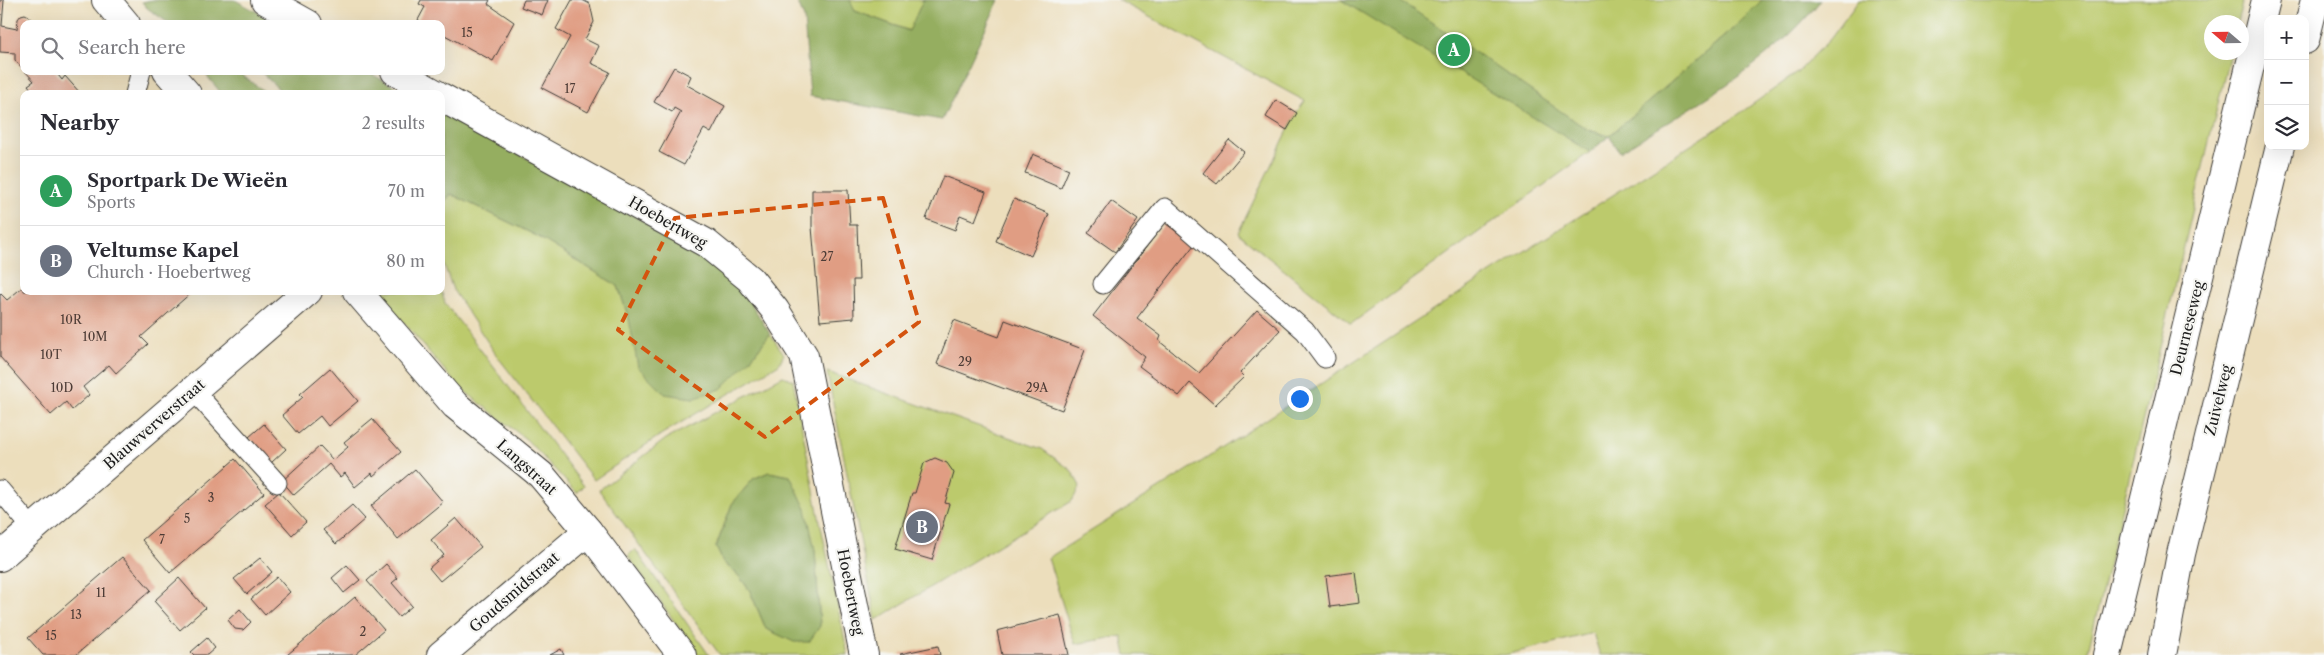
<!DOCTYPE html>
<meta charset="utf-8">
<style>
:root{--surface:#fff;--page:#f7f7f7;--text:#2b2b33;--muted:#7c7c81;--line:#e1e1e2;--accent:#1f6fb2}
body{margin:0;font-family:"Libre Caslon Text",serif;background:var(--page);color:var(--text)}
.controls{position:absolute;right:15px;top:15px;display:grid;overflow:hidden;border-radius:10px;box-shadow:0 5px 20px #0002}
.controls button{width:45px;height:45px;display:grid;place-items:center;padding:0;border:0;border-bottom:1px solid var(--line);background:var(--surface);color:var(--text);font:25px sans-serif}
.compass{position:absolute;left:2204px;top:15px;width:45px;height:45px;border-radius:50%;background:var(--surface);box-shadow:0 5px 20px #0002;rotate:290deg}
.you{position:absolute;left:1299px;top:398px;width:18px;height:18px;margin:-12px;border:4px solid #fff;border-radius:50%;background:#1a73e8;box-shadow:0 0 0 8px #1a73e833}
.badge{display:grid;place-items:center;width:32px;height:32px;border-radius:50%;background:var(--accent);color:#fff;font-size:16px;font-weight:700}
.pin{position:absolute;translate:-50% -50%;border:2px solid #fff;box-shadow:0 1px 5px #0006}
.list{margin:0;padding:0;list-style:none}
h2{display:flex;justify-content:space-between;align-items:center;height:65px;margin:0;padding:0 20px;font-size:21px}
h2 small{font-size:16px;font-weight:400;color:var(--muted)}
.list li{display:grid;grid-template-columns:32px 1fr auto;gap:15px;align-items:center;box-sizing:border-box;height:70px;padding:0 20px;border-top:1px solid var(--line)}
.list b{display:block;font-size:19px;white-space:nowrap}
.list p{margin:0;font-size:16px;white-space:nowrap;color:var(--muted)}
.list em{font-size:16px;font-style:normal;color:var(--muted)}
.icon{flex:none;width:28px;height:28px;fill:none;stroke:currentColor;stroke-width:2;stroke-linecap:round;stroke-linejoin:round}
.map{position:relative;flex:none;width:2324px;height:655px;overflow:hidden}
.search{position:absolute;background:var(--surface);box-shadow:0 5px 20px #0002;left:20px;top:20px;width:425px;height:55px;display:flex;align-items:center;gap:12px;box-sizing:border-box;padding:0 18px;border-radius:10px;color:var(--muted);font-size:19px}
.panel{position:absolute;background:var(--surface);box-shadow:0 5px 20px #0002;left:20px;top:90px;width:425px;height:205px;border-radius:10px}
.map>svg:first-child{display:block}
</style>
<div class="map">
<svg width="2324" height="655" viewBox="0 0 2324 655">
<rect width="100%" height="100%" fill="#f6f6f2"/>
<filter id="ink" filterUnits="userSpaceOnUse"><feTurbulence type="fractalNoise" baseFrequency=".02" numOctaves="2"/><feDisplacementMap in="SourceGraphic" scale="10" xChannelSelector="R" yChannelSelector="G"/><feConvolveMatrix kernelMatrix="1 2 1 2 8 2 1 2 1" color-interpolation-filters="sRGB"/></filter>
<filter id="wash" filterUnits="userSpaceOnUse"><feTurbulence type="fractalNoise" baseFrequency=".0096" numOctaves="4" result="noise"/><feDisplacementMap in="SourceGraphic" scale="20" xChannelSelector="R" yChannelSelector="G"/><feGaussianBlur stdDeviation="1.12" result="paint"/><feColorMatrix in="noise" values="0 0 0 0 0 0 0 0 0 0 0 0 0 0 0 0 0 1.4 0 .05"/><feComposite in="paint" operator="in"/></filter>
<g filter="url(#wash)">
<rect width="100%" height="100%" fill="#ecdebc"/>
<path fill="#bcca6c" stroke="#6c7344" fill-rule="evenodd" d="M850,0h73l-13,31 -55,-20z
M1118,0h644l-26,26 -127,110 -21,-6 -5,-4 -13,14 20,12 -239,172 -113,-91 59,-121 8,-11z
M1859,0h384l-6,22h-25v30l18,1 -143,602h-487l-7,-22 -88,22h-379l-4,-19 -47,8 -27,-86 156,-98 288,-188 237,-151 69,-49 33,-34z
M451,194l86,42 81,50 11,33 92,70 29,-29 20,-26 14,20 -5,10 -117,70 -68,46 -97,-124 -44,-66 -12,-34v-50z
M441,290l4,13 139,183 -7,7 -50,-53 -69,-54 -81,-95z
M827,372l215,77 29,21 9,16 -8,15 -196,119z
M783,376l10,4 25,132 30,143h-128l-121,-165 67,-51zM769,472l21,4 25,74 5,76 -54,3 -16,-38 -11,-15 -16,-14 -7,-15 16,-43 21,-25z
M635,549l74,106h-11l-70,-99z"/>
<path fill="#95ae60" stroke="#58653e" d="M152,0h83l44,24h-109l-23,-16 -5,-6z
M797,0h53l5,11 54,20 14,-31h76l-57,120 -132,-24 -6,-78z
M1341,0h58l189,130 21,6 127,-110 26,-26h59c-52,67 -131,107 -201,152l-11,-16 -19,16z
M203,71h33l32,23h-46z
M260,71h106l42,23h-124z
M441,112l243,131 63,54 23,37 -20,26 -29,29 -28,9 -28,-4 -27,-27 -9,-48 -11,-33 -81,-50 -86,-42 -10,12z
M769,472l21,4 16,33 9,41 5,76 -11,16h-15l-28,-13 -16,-38 -11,-15 -16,-14 -7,-15 16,-43 21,-25z"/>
<g id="blocks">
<path fill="#e09d83" d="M0,0h4l-2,26 15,3 1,-10 3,-4 4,-1 4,2 2,5v3h-7v46l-9,-10v-7l-15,-1z
M421,0h69l-2,4 26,18 -21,39 -52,-28v-9h-17l-6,-4 7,-13 -6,-3z
M524,0h24l-6,15 -21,-8z
M572,0h10l8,4 4,18 -9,17 14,7 -8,17 19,9 -22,40 -46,-24 28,-51 -14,-8z
M674,67l17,9 -4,9 38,21 -14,27 -7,-4 -20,36 -25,-13 22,-40 -7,-4 -2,4 -18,-10z
M25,71h30l7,9 3,-4 16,18h-46l-7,-9 6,-4z
M1276,100l21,13 -10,17 -21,-13z
M1229,140l15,12 -27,32 -14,-11z
M1033,154l36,15 -8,19 -36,-15z
M943,176l43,16 -11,29 -15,-6 -5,15 -29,-11z
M812,190h36l2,35h7l2,55h-6l1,38 -34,3 -8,-94z
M1014,199l35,15 -18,42 -35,-15z
M1111,201l27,19 -23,32 -27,-19z
M1165,223l29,22 -57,73 24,18 -2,5 40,32 58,-63 23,20 -40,43 4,4 -29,28 -25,-22 -11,13 -40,-30 6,-9 -52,-41z
M24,286v5h169l-52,46 7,7 -32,29 -7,-8 -26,22 6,8 -17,15 -6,-8 -15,13 -51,-58v-64l7,7z
M954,320l45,17 6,-17 80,30 -23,60 -125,-46z
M330,368l28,33 -30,25 -8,-10 -22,18 -16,-19 21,-18 -3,-3z
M372,419l29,33 -28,24 -1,-3 -17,14 -10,-14 -5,4 -11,-13 -35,31 -12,-14 38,-35 13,14 15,-13 -4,-5z
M264,424l22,25 -15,14 -22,-26z
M935,458l12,5 7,10 -9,30 4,1 -17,56 -37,-11 17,-56h3l9,-30z
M235,459l29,34 -94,80 -28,-33z
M415,469l28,33 -45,37 -27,-33z
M279,492l27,30 -14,13 -27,-31z
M352,505l13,14 -29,25 -13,-14z
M456,518l25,29 -41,34 -11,-13 15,-13 -13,-15z
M122,557l29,33 -75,65h-33l-15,-17z
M260,558l12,14 -25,22 -13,-15z
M386,564l12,14 -6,5 20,23 -13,11 -32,-36z
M347,565l13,15 -16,13 -12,-15z
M1356,572l4,31 -30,4 -4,-31z
M277,577l13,15 -25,23 -14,-16z
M179,578l26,30 -25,22 -26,-29z
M355,597l29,33 -29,25h-68z
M240,609l11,13 -8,8 -8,-1 -7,-9z
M1060,615l9,40h-67l-5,-24z
M207,638l8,10 -8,7h-13l-3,-3z
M938,646l2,9h-39l-1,-1z
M561,649l3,6h-14z"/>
</g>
</g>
<g filter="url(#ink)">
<use href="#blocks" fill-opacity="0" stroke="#3b3934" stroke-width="1"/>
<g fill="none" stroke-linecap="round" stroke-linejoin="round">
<defs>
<path id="service" d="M135,94l6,-23
M1103,284l62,-76 140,123 20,27
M193,390l84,93
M0,490l33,39"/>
<path id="minor" d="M265,0l43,24
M2305,40l10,-40
M395,71l41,23
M441,97l265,146 44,36 25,31 29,46 60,299
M0,557l308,-266
M441,655l147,-124
M2162,655l19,-101 99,-408"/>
<path id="secondary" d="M106,0l20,24
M167,71l20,23
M357,291l98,114 86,70 47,56 94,124"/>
<path id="primary" d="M2107,655l159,-655"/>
</defs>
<use href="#service" stroke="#3b3934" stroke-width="21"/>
<use href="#minor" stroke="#3b3934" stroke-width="30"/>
<use href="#secondary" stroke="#3b3934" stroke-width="30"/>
<use href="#primary" stroke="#3b3934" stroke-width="30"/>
<use href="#service" stroke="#fff" stroke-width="19"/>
<use href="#minor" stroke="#fff" stroke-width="28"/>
<use href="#secondary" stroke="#fff" stroke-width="28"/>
<use href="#primary" stroke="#fff" stroke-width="28"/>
</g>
</g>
<path fill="none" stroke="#d4530e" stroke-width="4" stroke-dasharray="10 6" stroke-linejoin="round" d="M883,198l36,124 -154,115 -147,-107 57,-112z"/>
<g text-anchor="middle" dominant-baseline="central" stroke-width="4.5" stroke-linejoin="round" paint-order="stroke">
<g font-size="12" fill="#4d3c36">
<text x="467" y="32">15</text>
<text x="570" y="88">17</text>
<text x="827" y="256">27</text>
<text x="71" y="319">10R</text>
<text x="95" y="336">10M</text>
<text x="51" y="354">10T</text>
<text x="965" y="361">29</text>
<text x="62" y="387">10D</text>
<text x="1037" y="387">29A</text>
<text x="211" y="497">3</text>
<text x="187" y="518">5</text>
<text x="162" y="539">7</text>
<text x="101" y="592">11</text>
<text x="76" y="614">13</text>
<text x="363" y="631">2</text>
<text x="51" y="635">15</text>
</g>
<g font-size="15" fill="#1c1c1c" stroke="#f6f6f2">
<text transform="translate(668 222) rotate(30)">Hoebertweg</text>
<text transform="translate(2187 328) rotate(-76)">Deurneseweg</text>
<text transform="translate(2218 400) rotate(-76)">Zuivelweg</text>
<text transform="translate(154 424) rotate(-41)">Blauwververstraat</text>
<text transform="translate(527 467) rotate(42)">Langstraat</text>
<text transform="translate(514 592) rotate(-41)">Goudsmidstraat</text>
<text transform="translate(851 592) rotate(79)">Hoebertweg</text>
</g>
</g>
</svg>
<div class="controls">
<button>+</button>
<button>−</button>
<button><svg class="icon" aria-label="layers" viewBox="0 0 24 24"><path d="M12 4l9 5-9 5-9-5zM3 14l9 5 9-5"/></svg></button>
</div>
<svg class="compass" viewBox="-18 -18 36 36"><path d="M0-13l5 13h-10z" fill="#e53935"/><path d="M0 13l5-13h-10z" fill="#7c7c81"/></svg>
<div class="you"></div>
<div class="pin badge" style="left:1454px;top:50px;background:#2e9e5b">A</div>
<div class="pin badge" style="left:922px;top:527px;background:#6b7280">B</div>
<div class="search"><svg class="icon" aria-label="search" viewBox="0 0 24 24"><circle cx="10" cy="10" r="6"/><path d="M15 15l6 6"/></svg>Search here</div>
<section class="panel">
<h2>Nearby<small>2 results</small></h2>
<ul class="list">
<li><span class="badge" style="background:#2e9e5b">A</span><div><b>Sportpark De Wieën</b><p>Sports</p></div><em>70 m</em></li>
<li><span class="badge" style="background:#6b7280">B</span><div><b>Veltumse Kapel</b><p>Church · Hoebertweg</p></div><em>80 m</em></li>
</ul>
</section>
</div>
